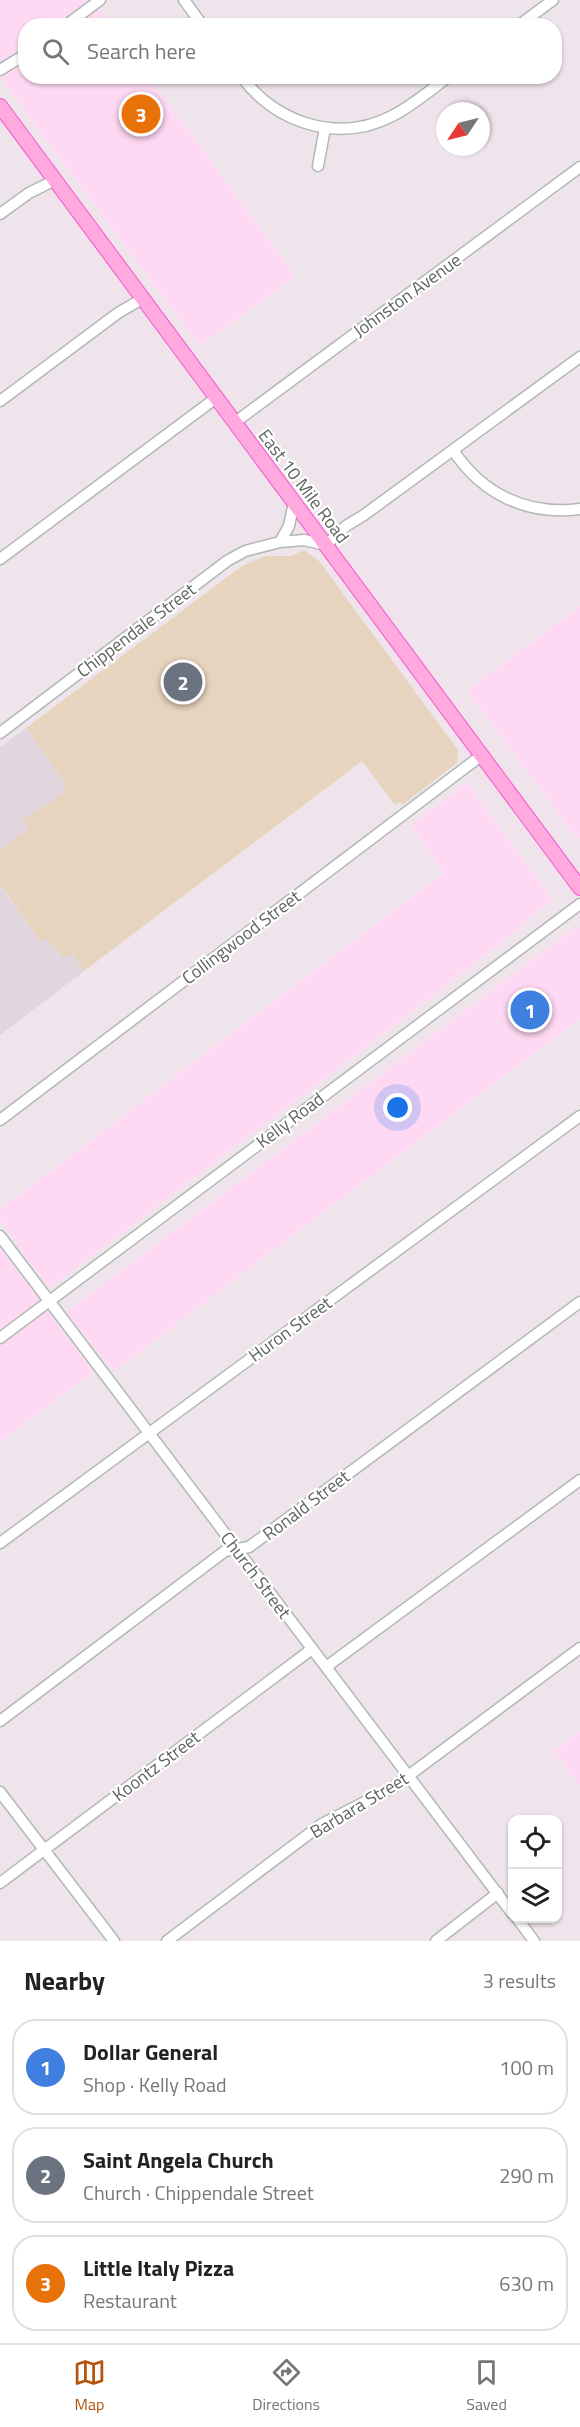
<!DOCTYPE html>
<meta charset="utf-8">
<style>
:root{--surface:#fff;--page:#f6f6f6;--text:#222;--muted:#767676;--line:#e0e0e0;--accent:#b45309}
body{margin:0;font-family:"Titillium Web",sans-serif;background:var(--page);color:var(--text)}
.controls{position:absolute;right:18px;bottom:18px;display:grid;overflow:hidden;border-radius:12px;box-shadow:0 2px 4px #0004}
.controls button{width:54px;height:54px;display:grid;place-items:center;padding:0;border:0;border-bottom:2px solid var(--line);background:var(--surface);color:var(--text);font:30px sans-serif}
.compass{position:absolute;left:436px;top:102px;width:54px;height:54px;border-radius:50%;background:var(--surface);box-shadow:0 2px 4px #0004;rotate:235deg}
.you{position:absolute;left:398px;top:1108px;width:21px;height:21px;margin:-15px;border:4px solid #fff;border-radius:50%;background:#1a73e8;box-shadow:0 0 0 9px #1a73e833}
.badge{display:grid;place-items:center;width:39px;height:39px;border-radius:50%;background:var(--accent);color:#fff;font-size:20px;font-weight:700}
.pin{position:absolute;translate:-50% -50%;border:3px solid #fff;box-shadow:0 2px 6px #0006}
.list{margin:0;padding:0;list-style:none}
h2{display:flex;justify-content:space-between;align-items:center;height:78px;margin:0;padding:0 24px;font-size:26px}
h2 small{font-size:20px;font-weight:400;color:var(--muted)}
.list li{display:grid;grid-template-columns:39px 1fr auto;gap:18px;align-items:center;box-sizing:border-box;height:96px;margin:0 12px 12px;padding:0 12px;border:2px solid var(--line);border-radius:24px}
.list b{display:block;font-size:22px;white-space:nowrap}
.list p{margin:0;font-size:20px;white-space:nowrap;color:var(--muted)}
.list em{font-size:20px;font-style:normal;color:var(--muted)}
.icon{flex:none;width:33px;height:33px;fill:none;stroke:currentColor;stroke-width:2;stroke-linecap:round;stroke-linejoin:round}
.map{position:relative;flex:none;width:580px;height:1941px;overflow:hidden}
.search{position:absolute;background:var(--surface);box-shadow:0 2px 4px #0004;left:18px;right:18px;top:18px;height:66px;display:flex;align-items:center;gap:15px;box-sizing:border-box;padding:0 21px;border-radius:24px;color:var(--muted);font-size:22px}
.sheet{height:402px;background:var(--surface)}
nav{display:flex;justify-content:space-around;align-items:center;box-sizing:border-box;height:84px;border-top:2px solid var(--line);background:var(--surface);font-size:16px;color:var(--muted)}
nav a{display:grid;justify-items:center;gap:3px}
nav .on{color:var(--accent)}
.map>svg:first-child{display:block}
</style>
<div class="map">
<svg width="580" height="1941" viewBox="0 0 580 1941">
<rect width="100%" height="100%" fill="#efe4eb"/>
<path fill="#ffd9f4" d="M0,0h93l19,25 -86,1v50l123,1 146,199 -95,70 -200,-269z
M580,606v231l-3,2 -110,-149z
M467,783l85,116 -52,45 -449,343 -6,-3 -45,-65v-10l444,-336 -33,-48z
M580,927v92l-466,352 -48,-59 508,-383z
M0,1247l93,125 -93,69z
M580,1732v54l-26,-35z"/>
<path fill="#e1d5de" d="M26,728l39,55 -2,11 -40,26 6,8 -29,22v-103z
M0,886l41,56 6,-3 25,14 12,18 -84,64z"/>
<path fill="#e7d4bf" d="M304,550l15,11 139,189 -1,13 -55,42 -2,-3 -5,3 -33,-44 -278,210 -12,-18 -9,5 -16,-19 -6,3 -41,-57v-35l29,-22 -6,-8 40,-26 2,-11 -39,-55 216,-162 23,-10h26z"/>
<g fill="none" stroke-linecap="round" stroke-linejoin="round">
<defs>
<path id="minor" d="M184,0l19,26
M65,26l35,-26
M518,26l35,-26
M0,70l26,-16
M241,76c35,47 97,68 151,40 20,-10 39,-26 57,-40
M318,166l7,-38
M0,214l29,-21 26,-13
M0,401l118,-88 24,-14
M234,423l346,-256
M453,450c29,44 74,66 127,59
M294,502l-5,24 -9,16 24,-2 22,5 20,-19 18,-11 216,-158
M0,559l216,-161
M0,733l227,-172 18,-10 35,-9
M0,1120l482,-365
M0,1236l512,677
M0,1338l580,-434
M0,1543l580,-427
M326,1667l254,-187
M0,1721l225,-170 24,-4 331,-245
M0,1792l114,149
M0,1883l312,-234
M517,1918l17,23
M167,1941l155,-117 70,-36 188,-140
M436,1941l62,-48"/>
<path id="major" d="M0,106l580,782"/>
</defs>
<use href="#minor" stroke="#b1b9b3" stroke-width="13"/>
<use href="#major" stroke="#f556ce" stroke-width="16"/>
<use href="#minor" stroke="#fff" stroke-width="10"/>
<use href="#major" stroke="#ffa9df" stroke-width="14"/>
</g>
<g text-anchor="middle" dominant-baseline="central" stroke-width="4.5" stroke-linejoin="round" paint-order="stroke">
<g font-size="18" fill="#5c655c" stroke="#fff">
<text transform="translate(407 295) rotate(-36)">Johnston Avenue</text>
<text transform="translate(304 486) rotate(53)">East 10 Mile Road</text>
<text transform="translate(136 630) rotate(-37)">Chippendale Street</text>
<text transform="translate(241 937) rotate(-37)">Collingwood Street</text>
<text transform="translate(290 1120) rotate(-37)">Kelly Road</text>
<text transform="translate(290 1329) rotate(-36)">Huron Street</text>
<text transform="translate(306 1505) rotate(-37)">Ronald Street</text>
<text transform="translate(256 1575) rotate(53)">Church Street</text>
<text transform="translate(156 1766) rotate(-37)">Koontz Street</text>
<text transform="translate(359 1805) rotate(-31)">Barbara Street</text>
</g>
</g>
</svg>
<div class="controls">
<button><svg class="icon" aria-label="locate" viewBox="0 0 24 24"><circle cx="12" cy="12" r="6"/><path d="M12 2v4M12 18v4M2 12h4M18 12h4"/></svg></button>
<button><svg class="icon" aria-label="layers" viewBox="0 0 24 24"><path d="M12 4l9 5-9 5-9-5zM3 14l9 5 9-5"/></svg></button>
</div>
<svg class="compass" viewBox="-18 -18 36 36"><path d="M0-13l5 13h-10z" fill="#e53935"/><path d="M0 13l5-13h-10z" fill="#767676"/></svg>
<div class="you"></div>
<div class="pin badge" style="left:530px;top:1010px;background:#3f7fe0">1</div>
<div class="pin badge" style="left:183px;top:682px;background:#6b7280">2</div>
<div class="pin badge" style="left:141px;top:114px;background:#e8710a">3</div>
<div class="search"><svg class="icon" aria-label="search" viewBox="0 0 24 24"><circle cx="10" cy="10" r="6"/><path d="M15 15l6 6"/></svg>Search here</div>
</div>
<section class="sheet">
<h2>Nearby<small>3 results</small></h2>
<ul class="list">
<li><span class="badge" style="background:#3f7fe0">1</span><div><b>Dollar General</b><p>Shop · Kelly Road</p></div><em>100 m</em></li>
<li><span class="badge" style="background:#6b7280">2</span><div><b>Saint Angela Church</b><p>Church · Chippendale Street</p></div><em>290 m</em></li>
<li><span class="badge" style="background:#e8710a">3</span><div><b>Little Italy Pizza</b><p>Restaurant</p></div><em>630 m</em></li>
</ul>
</section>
<nav>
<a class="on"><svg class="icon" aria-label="map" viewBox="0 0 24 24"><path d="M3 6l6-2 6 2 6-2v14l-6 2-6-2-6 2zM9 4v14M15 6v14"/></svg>Map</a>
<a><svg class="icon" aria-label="directions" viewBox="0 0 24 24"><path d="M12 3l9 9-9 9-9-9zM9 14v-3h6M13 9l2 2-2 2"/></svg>Directions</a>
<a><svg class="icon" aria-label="saved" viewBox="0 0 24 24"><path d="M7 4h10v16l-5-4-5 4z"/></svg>Saved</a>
</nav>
